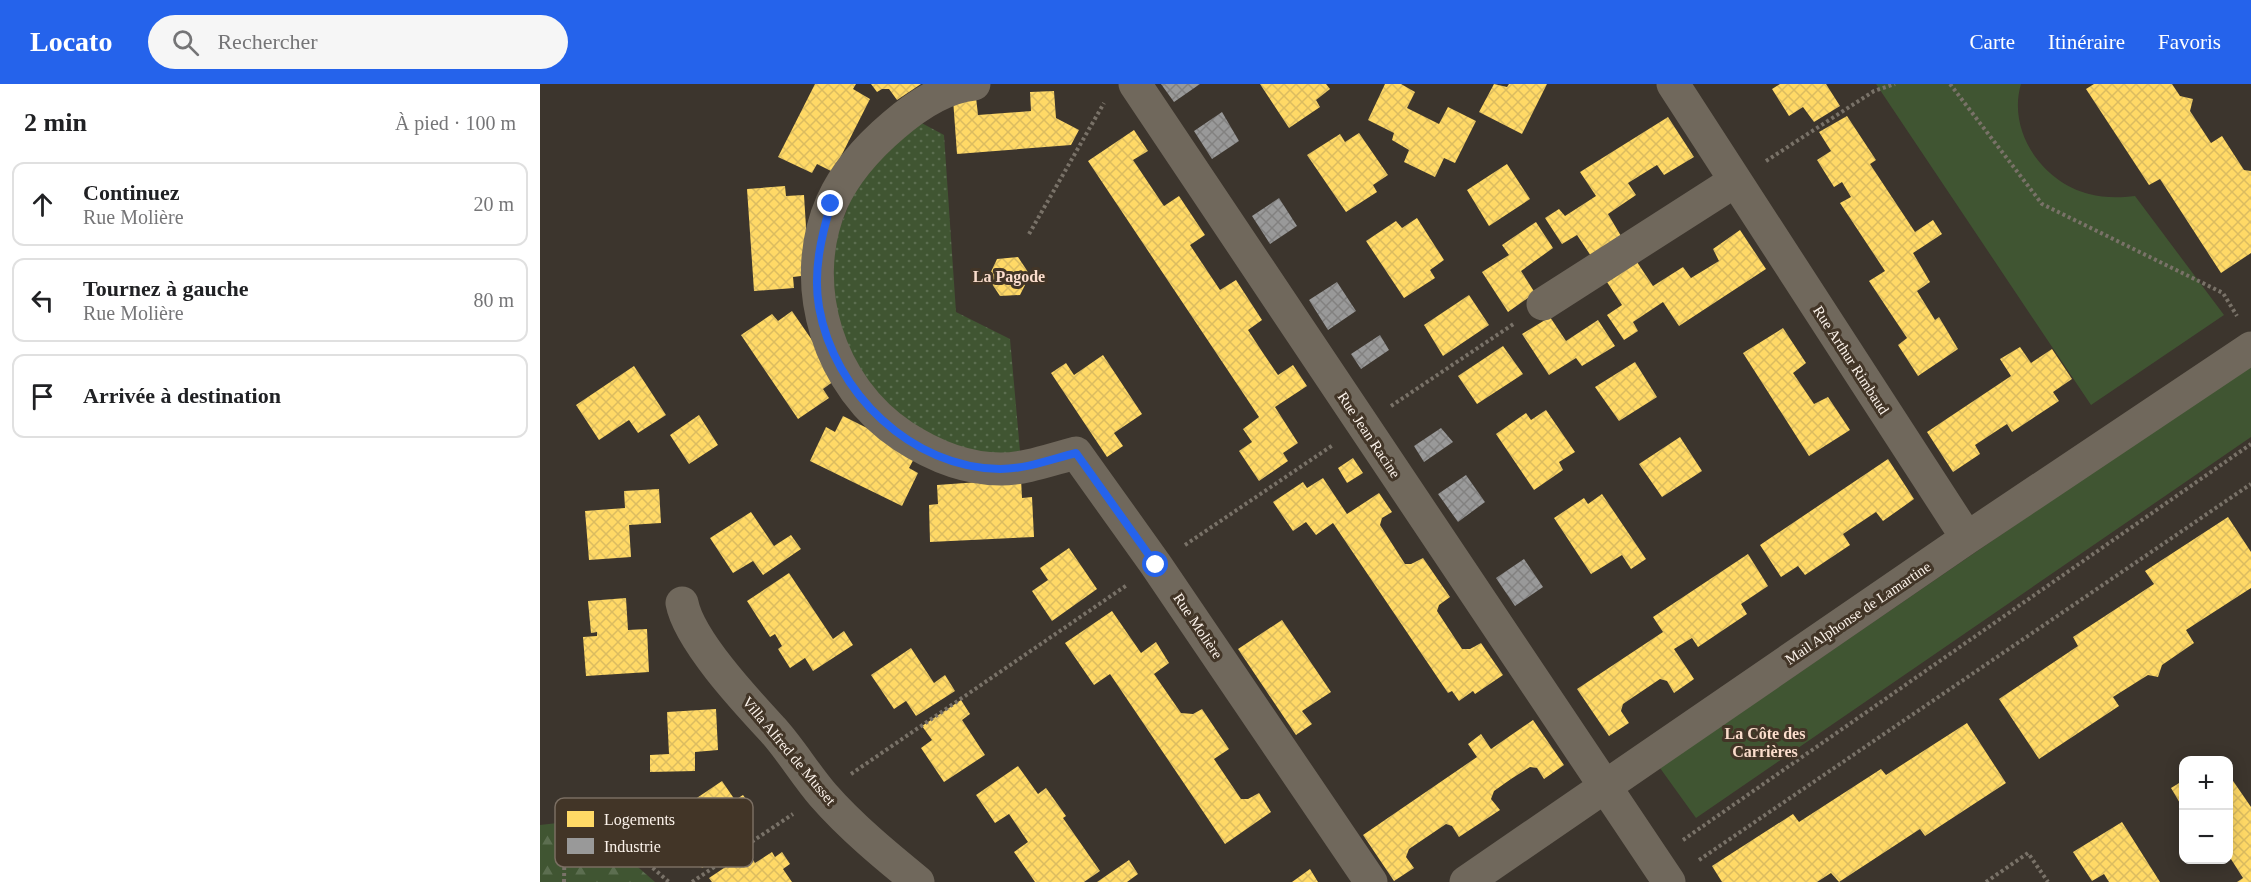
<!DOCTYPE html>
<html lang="fr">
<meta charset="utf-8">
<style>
:root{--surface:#fff;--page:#f6f6f6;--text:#202124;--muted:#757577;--line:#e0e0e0;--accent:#2563eb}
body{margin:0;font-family:Georgia,serif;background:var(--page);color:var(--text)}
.controls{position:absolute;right:18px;bottom:18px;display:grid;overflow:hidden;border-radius:12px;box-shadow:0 3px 15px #0003}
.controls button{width:54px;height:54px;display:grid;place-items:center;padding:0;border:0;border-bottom:2px solid var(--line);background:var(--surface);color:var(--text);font:30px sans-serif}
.stop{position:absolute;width:18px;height:18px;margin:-14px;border:4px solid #2563eb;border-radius:50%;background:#fff}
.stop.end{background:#2563eb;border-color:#fff;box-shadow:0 2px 6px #0008}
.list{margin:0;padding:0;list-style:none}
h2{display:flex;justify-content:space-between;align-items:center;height:78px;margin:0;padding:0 24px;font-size:26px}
h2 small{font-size:20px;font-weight:400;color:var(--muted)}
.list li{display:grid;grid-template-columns:39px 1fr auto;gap:18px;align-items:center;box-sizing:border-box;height:84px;margin:0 12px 12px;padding:0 12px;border:2px solid var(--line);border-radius:12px}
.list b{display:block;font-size:22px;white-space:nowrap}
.list p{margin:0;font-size:20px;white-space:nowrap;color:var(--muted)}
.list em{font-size:20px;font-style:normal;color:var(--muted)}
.icon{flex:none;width:33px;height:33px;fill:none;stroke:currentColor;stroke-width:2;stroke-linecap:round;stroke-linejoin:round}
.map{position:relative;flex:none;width:1711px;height:798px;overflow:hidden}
header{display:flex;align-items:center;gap:36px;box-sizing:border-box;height:84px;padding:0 30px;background:var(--accent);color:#fff}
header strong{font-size:28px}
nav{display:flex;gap:33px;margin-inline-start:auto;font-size:21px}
.search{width:420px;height:54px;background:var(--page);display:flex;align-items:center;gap:15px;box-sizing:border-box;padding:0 21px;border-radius:33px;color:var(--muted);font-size:22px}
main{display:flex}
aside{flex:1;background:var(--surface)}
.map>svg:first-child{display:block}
</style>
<header>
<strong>Locato</strong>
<div class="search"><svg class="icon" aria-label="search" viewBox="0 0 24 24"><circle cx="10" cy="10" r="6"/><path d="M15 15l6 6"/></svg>Rechercher</div>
<nav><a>Carte</a><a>Itinéraire</a><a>Favoris</a></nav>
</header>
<main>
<aside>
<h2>2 min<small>À pied · 100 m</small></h2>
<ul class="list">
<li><svg class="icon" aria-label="ahead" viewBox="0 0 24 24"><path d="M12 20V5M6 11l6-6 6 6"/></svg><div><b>Continuez</b><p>Rue Molière</p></div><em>20 m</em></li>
<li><svg class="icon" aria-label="left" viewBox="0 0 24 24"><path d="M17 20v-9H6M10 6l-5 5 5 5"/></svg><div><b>Tournez à gauche</b><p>Rue Molière</p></div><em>80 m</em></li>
<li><svg class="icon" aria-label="arrive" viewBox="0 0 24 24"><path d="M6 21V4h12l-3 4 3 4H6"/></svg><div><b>Arrivée à destination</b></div></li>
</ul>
</aside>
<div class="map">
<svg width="1711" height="798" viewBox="0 0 1711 798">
<defs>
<pattern id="forest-firs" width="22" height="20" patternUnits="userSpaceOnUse" patternTransform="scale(1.5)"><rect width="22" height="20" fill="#405532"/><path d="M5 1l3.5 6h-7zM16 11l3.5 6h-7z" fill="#5c6e50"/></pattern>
<pattern id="garden-dots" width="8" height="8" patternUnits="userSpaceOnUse" patternTransform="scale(1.5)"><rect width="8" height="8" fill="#405532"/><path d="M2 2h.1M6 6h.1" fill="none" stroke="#5c6e50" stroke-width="1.8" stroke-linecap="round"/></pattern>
<pattern id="homes-cross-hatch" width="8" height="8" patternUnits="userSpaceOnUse" patternTransform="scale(1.5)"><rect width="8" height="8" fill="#ffd966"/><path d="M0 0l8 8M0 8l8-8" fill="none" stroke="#dbbc60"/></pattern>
<pattern id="industry-cross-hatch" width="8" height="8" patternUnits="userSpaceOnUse" patternTransform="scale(1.5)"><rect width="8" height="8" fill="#999"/><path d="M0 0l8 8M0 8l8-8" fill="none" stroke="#828180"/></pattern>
</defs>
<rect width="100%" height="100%" fill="#3c352d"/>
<path fill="#405532" d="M1336,0h145c-14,47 21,98 68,110 15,4 30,4 46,2l89,119 -133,90z
M1711,280v73l-555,381 -36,-50z"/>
<path fill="url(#forest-firs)" d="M44,736l71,62h-115v-57z"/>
<path fill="url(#garden-dots)" d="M376,36l28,15 12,177 54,27 10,112 -27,6 -49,-11 -69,-48 -40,-75 -2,-79 27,-67z"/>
<path fill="url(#homes-cross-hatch)" d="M275,0h41l-3,5 17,10 -37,73 -16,-8 -5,9 -34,-16z
M331,0h50l-24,16 -8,-11h-7l-5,3z
M720,0h66l4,5 -14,11 4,7 -31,21z
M845,0h16l14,8 -8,16 32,16 9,-17 28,14 -21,42 -11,-5 -9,19 -31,-15 5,-12 -17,-10 2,-7 -26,-13z
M954,0l13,3 2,-3h38l-25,50 -43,-22z
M1240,0h46l14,22 -26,16 -11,-15 -14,9 -17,-27z
M1554,0h78l8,12 13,3 -3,12 21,32 11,-7 22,34 7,1v82l-30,20 -61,-94 -11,6 -63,-96z
M514,7l2,27 23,12 -8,15 -114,9 -4,-55 23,-2 2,18 53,-4 -1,-19z
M1307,32l29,44 -6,4 45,68 18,-12 9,14 -29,19 17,29 -13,9 18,29 4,-3 19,32 -40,27 -20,-31 9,-7 -38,-57 16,-10 -45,-68 11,-6 -9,-15 -8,5 -17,-27 14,-9 -12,-19z
M1128,33l26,40 -30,18 -7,-10 -29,18 8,12 -28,19 13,22 -30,20 -14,-21 -15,9 -17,-26 14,-9 6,7 31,-20 -16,-24z
M594,46l14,21 -15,9 31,46 15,-10 26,39 -15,10 30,45 16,-10 26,40 -14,10 15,23 15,22 15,-10 14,21 -32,21 23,36 -15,10 5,8 -29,20 -20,-30 13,-9 -9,-13 16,-12 -171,-256z
M819,49l29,42 -15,10 4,7 -31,20 -39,-57 33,-21 5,8z
M967,80l23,35 -41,27 -22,-36z
M245,102l1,10 18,-1 5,80 -16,2 1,11 -40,3 -7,-102z
M877,134l27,42 -14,10 5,8 -31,20 -38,-57 30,-20 6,7z
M996,138l17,26 -32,23 14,22 -27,19 -26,-40 27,-17 -7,-10z
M1200,146l26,39 -87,57 -16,-24 -30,20 5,9 -14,9 -17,-25 15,-10 -15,-23 30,-20 16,24 30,-19 8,11 28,-17 -6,-12z
M478,173l12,18 -10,20 -20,1 -12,-18 9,-19z
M929,211l20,30 -46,31 -19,-31z
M252,227l46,67 -15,11 6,9 -31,21 -57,-84 31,-21 6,7z
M1010,233l16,24 32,-21 17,26 -33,20 -6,-8 -27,17 -27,-41z
M1243,244l23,35 -13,10 21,31 14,-7 22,33 -41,26 -66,-103z
M963,262l20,28 -46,30 -19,-28z
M1480,263l11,16 21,-14 20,30 -19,13 6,9 -47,31 -5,-8 -32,21 5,9 -27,18 -26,-40 84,-56 -11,-17z
M563,271l39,59 -28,19 9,13 -16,11 -56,-84 15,-10 8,12z
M1095,278l22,35 -38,24 -24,-34z
M94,282l32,49 -28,18 -9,-13 -30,20 -23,-35z
M1006,326l29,42 -16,10 4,8 -29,20 -38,-56 30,-21 5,7z
M159,331l19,30 -29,19 -19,-29z
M303,332l74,37 -8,15 9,5 -16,33 -92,-45 16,-34 9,5z
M1140,353l22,34 -40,26 -23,-33z
M813,374l10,15 -16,10 -9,-15z
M1348,375l26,40 -31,22 -7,-9 -33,22 7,11 -45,30 -7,-9 -17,11 -21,-32z
M783,394l24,36 32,-21 13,19 -10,6 -2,7 25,39h6l12,-6 27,39 -11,8 -2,6 25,38h8l11,-6 22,32 -28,19 -2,-3 -14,10 -7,-10 -4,2 -115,-170 -17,12 -10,-13 -13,9 -20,-29 30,-20 4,6z
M481,395l1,19 10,-1 2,40 -104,5 -1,-37 9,-1 -1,-19z
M119,405l2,34 -32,2 2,32 -42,3 -4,-49 40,-3 -1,-17z
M1062,410l44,65 -15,10 -9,-14 -31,19 -37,-56 30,-20 4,6z
M211,428l23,34 17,-11 10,14 -38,26 -10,-14 -20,12 -23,-35z
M1688,433l23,35v36l-65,42 8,13 -32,22 -4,12 -10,-2 -35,22 6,9 -80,53 -40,-60 79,-53 -5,-9 81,-53 -9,-13z
M529,464l28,41 -45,32 -20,-30 16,-11 -8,-12z
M1208,470l20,32 -27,18 6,10 -49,33 -6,-9 -18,11 20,30 -20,14 -7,-12 -7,-2 -37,25 -2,7 8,12 -20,13 -32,-47 86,-57 -10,-15z
M249,489l44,66 11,-8 9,14 -40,26 -8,-13 -15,10 -12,-19 4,-3 -7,-12 -5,3 -23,-36z
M86,514l2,32 19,-1 2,43 -63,4 -3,-39 14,-1v-4l-6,1 -3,-32z
M572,527l29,42 15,-11 13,21 -15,11 27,39 12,1 9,-5 27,40 -15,10 27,40h7l11,-6 12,19 -46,32 -115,-170 -16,11 -29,-42z
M742,536l49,72 -29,19 10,13 -16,11 -58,-86z
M371,564l23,35 11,-8 10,16 -39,25 -10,-15 -12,8 -23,-34z
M421,616l9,14 -8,6 23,35 -41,27 -23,-34 11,-8 -10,-14z
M176,625l2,41 -23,2v19l-45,1v-17l19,-1 -2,-42z
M993,636l31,45 -20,14 -7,-11 -7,-1 -19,12 -17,12 -3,8 9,11 -41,27 -7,-11 -6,-2 -37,25 -3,8 8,11 -20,13 -31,-46 114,-78 -9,-13 13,-10 10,15z
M1427,639l39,60 -81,53 -5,-7 -81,53 -8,-9 -14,9h-95l-10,-16 81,-52 6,8 82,-53 5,6z
M478,682l20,28 8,-6 20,28 -3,2 37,53 -16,11h-49l-21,-30 14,-10 -19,-28 -14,9 -19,-28z
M1689,691l22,32v75h-14l6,-4 -14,-22z
M1644,696v30l-13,-22z
M182,697l13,19 8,-5 9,12 -9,6 4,4 -16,10 10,15 -39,26 -9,-14 14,-9 -25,-37z
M1582,738l38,60h-51l-5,-8 -12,7 -19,-29z
M208,768l7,11 17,-11 3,5 7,-5 8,12 -7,5 9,13h-80l-3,-4z
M589,776l9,14 -11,8h-30z
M770,785l8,13h-26z"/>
<path fill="url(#industry-cross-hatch)" d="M621,0h39l-26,18z
M682,28l17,29 -27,18 -18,-28z
M739,114l18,28 -27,18 -18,-28z
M797,198l19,29 -28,19 -19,-30z
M840,251l9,15 -28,19 -10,-15z
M901,344l12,14 -29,20 -10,-16z
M926,391l19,27 -27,20 -20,-28z
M984,475l19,28 -28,19 -19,-28z"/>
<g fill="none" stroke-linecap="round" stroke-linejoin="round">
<path stroke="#797268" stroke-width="4" stroke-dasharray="3 3" stroke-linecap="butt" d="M1410,0l92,120 181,89 14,23
M1226,77l108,-70 21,-7
M489,150l75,-131
M851,322l124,-83
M645,461l148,-100
M311,690l276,-189
M1143,756l568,-396
M1159,776l552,-376
M24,798l1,-64 22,-7 82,71
M152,798l101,-68
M1446,798l42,-29 20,29"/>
<path stroke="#70685c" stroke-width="33" d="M434,0c-30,3 -58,22 -80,41 -26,22 -48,46 -62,77 -36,83 -3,185 71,234 29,19 62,33 98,33 25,0 51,-10 75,-16l80,112 215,317
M595,0l534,798
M1133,0l294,454
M1003,220l192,-123
M142,519c7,37 64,98 90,126 19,21 33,45 51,66 28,32 62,60 95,87
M926,798l501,-344 284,-190"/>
</g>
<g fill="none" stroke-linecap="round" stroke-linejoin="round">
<path stroke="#2563eb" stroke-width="8" d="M291,120c-10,33 -18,68 -12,103 15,86 93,161 181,162 26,0 52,-10 76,-16l80,112"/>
</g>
<g text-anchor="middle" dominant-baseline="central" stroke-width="6" stroke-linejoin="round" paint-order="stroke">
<g font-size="15" fill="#fbf2ea" stroke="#423527">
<text transform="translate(1311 276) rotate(57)">Rue Arthur Rimbaud</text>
<text transform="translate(829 351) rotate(56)">Rue Jean Racine</text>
<text transform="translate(1318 529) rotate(-34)">Mail Alphonse de Lamartine</text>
<text transform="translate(658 542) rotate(56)">Rue Molière</text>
<text transform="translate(249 667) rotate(50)">Villa Alfred de Musset</text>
</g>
<g font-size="16" font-weight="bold" fill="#fbddcc" stroke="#423527">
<text x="469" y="192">La Pagode</text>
<text x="1225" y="649">La Côte des<tspan x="1225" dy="18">Carrières</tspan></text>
</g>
</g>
<rect x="15" y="714" width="198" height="69" rx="9" fill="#423527" stroke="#7a6e62" stroke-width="1.5"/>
<rect x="27" y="727" width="27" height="16" fill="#ffd966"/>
<rect x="27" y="754" width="27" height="16" fill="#999"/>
<g font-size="16" fill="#fbf2ea">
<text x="64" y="741">Logements</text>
<text x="64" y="768">Industrie</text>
</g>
</svg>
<div class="controls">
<button>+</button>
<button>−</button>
</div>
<div class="stop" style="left:616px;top:481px"></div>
<div class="stop end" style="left:291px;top:120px"></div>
</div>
</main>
